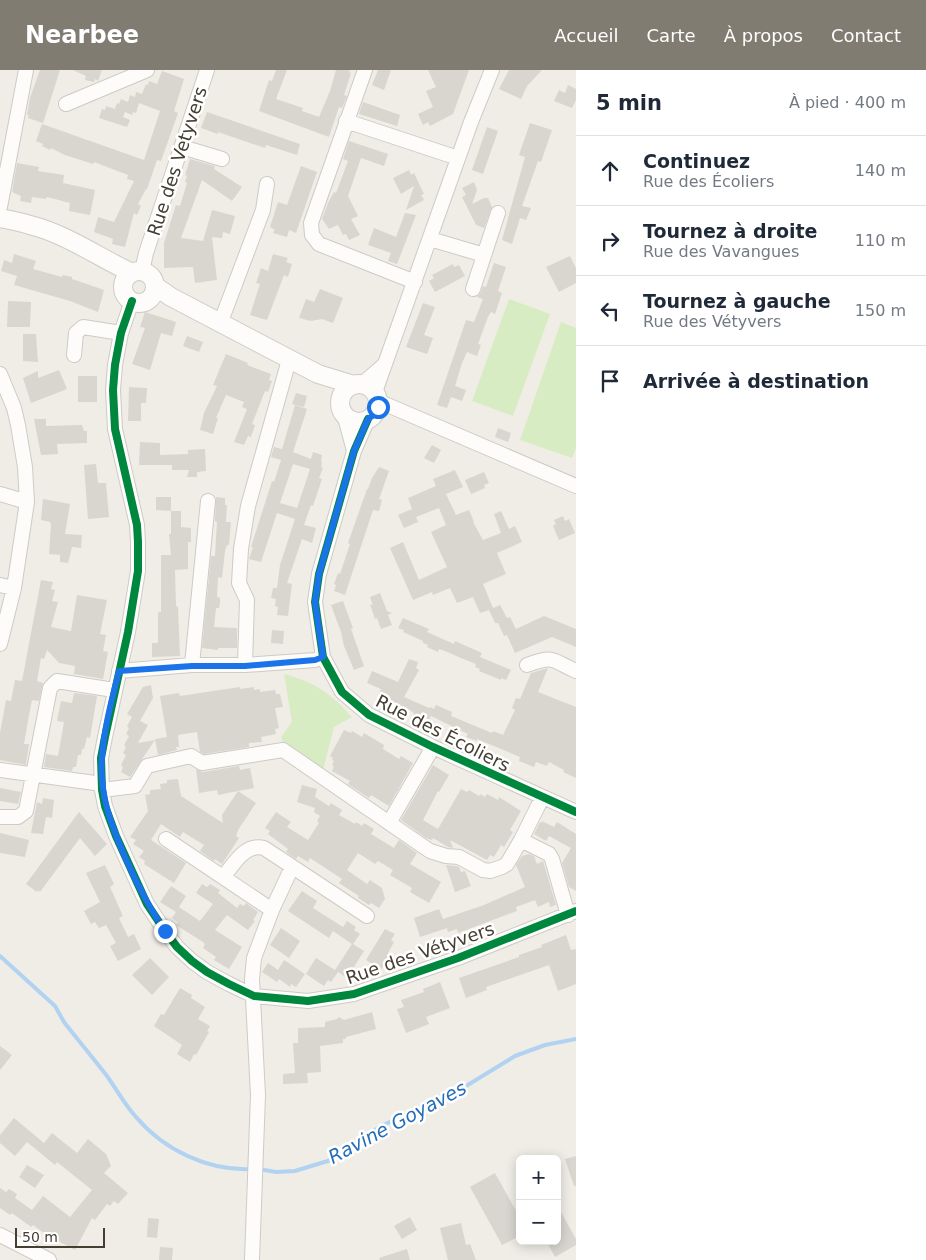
<!DOCTYPE html>
<html lang="fr">
<meta charset="utf-8">
<style>
:root{--surface:#fff;--page:#f6f6f7;--text:#1f2937;--muted:#747a83;--line:#e0e1e3;--accent:#807c71}
body{margin:0;font-family:"DejaVu Sans",sans-serif;background:var(--page);color:var(--text)}
.controls{position:absolute;right:15px;bottom:15px;display:grid;overflow:hidden;border-radius:8px;box-shadow:0 2px 12px #0003}
.controls button{width:45px;height:45px;display:grid;place-items:center;padding:0;border:0;border-bottom:1px solid var(--line);background:var(--surface);color:var(--text);font:25px sans-serif}
.scale{position:absolute;left:15px;bottom:12px;width:90px;box-sizing:border-box;padding-left:5px;border:2px solid #453f32;border-top:0;font-size:14px;line-height:18px;white-space:nowrap;color:#453f32;-webkit-text-stroke:4px #fff;paint-order:stroke}
.stop{position:absolute;width:15px;height:15px;margin:-11px;border:4px solid #1a73e8;border-radius:50%;background:#fff}
.stop.end{background:#1a73e8;border-color:#fff;box-shadow:0 1px 5px #0008}
.list{margin:0;padding:0;list-style:none}
h2{display:flex;justify-content:space-between;align-items:center;height:65px;margin:0;padding:0 20px;font-size:21px}
h2 small{font-size:16px;font-weight:400;color:var(--muted)}
.list li{display:grid;grid-template-columns:32px 1fr auto;gap:15px;align-items:center;box-sizing:border-box;height:70px;padding:0 20px;border-top:1px solid var(--line)}
.list b{display:block;font-size:19px;white-space:nowrap}
.list p{margin:0;font-size:16px;white-space:nowrap;color:var(--muted)}
.list em{font-size:16px;font-style:normal;color:var(--muted)}
.icon{flex:none;width:28px;height:28px;fill:none;stroke:currentColor;stroke-width:2;stroke-linecap:round;stroke-linejoin:round}
.map{position:relative;flex:none;width:576px;height:1190px;overflow:hidden}
header{display:flex;align-items:center;gap:30px;box-sizing:border-box;height:70px;padding:0 25px;background:var(--accent);color:#fff}
header strong{font-size:24px}
nav{display:flex;gap:28px;margin-inline-start:auto;font-size:18px}
main{display:flex}
aside{flex:1;background:var(--surface)}
.map>svg:first-child{display:block}
</style>
<header>
<strong>Nearbee</strong>
<nav><a>Accueil</a><a>Carte</a><a>À propos</a><a>Contact</a></nav>
</header>
<main>
<div class="map">
<svg width="576" height="1190" viewBox="0 0 576 1190">
<rect width="100%" height="100%" fill="#efede6"/>
<path fill="#d8ecc3" d="M509,229l41,15 -37,102 -41,-15z
M561,252l15,6v120l-4,10 -52,-18z
M284,604c31,8 46,19 68,43l-18,10 -11,43 -39,-24 -3,-9 11,-15z"/>
<g fill="none" stroke-linecap="round" stroke-linejoin="round">
<path stroke="#b2d2f1" stroke-width="4" d="M0,886l55,50 9,16c14,18 29,36 43,54 10,14 18,29 29,41 28,33 72,54 115,52
M258,1099l18,3 19,-1 36,-11 50,-34 29,-13 25,-8 80,-49 30,-11 31,-6"/>
</g>
<path fill="#d8d6cf" fill-rule="evenodd" d="M40,0h20l-17,53 -15,-5 1,-3h-2l3,-17z
M73,0h29l-4,11 -3,-2 -1,3 -9,-2 1,-4z
M276,0h11l-11,29 27,9 -1,3 17,6 11,-26 6,-21h14l-1,2 2,1 -7,22 3,1 -5,12 -3,-1 -10,30 -70,-26 10,-31 3,1z
M378,0h13l-7,20 -12,-5z
M428,0h41l-16,44 -23,12 -2,-4 -5,3 -5,-11 15,-7 -7,-16 10,-4z
M509,0h33l-15,16 -6,13 -22,-10z
M162,1l22,8 -10,32 4,2 -17,48 -4,-1 -10,29h-1l-8,15 3,2 -4,9 -3,-2 -9,34 -13,-3 1,-5 -19,-7 4,-15 16,5 20,-41 -7,-2 1,-4 -34,-13 -1,2 -28,-9 -14,-7 -1,2 -8,-4 1,-2 -7,-3 6,-17 102,36 16,-49 -21,-8 -3,10 -3,-1 -1,3 -7,-3 -2,5 7,3 -3,7 -28,-9 3,-9 3,1 1,-4 9,3 2,-6 2,1 2,-5 7,3 2,-7 5,2 1,-5 6,2 4,-10 2,1 1,-4 8,3z
M568,15l8,4v11l-4,8 -18,-7 5,-11 6,3z
M363,32l37,13 -3,11 -38,-12z
M207,42l93,32 -3,11 -31,-10 -1,3 -47,-16v2l-17,-6z
M530,53l22,7 -11,32 -3,-1 -16,45 9,2 -5,12 -6,-2 -8,26 -10,-4 23,-83 -6,-2z
M487,57l11,4 -15,43 -11,-4z
M349,71l39,13 -4,12 -23,-8 -13,38 10,20 -7,3 9,16 -11,5 -3,-6 -3,1 -5,-10 -9,4 -7,-10 6,-16 6,-11 2,1 12,-32 -5,-2z
M190,89l25,7 -1,3 28,18 -10,14 -30,-21 -21,58 22,3 9,-31 23,6 -5,18 -7,-2 -1,6 -10,-1 5,43 -22,3 -2,-16 -29,1v-25l12,-38 4,1 7,-23 -2,-1 2,-6 -2,-1z
M17,93l22,4 -1,4 26,4 -1,8 32,7 -5,25 -21,-4 1,-8 -23,-6 -1,2 -14,-2 -1,6 -11,-2 1,-5 -9,-4z
M301,96l16,6 -21,61 -7,-3 -2,7 -14,-4 2,-3 -5,-3 8,-25 9,3z
M409,100l2,5 3,-2 10,21 -3,1 3,5 -18,10 8,-24 -13,8 -8,-16z
M474,112l3,8 -5,14 12,-6h4l4,9 -8,21 -8,-3 -14,-28 4,-2 -4,-7z
M405,143l11,2 -19,49 -9,-3 3,-8 -23,-8 6,-17 22,9z
M14,184l22,7 -3,8 29,8 1,-2 9,2v2l32,11 -6,22 -28,-11 -56,-16 3,-9 -16,-5 3,-11 8,3z
M273,184l15,4 -2,4 6,2 -4,13 -4,-2 -17,45 -17,-5 10,-31 -4,-1 5,-15 7,3z
M570,186l6,12v15l-17,9 -13,-25z
M494,193l12,4 -8,24 4,2 -7,21 -4,-2 -3,5 -10,27 3,1 -4,11 -10,-4 -5,11 -7,23 11,4 -4,11 -11,-4 -4,11 -10,-3 29,-85 8,2 9,-23 -6,-2 4,-5 2,-6 3,1z
M453,194l1,3 5,-2 6,11 -30,16 -6,-11 5,-3 -2,-3z
M320,219l23,9 -10,25 -11,-4 -11,2 -12,-3 7,-19 8,3z
M8,231l23,1 -1,25h-23z
M423,233l12,4 -11,28 9,3 -6,16 -21,-7z
M145,242l31,10 -4,14 -11,-3 -11,37 -18,-6 13,-36 -5,-1z
M23,264h13l2,28 -15,-1z
M187,266l16,6 -4,10 -16,-6z
M226,284l22,9 -1,2 24,9 -2,6 3,1 -4,11 -3,-1 -13,33 3,1 -4,12 -3,-1 -4,9 -10,-3 13,-33 -5,-2 2,-5 -18,-7 -10,23h2l-5,16 -13,-4 4,-17 13,-27 -4,-1z
M59,300l8,19 -36,14 -8,-25 15,-7v7z
M78,306h19v26h-19z
M129,317l18,1 -1,15h-5v18h-13z
M296,323l11,3 -3,11 -12,-3z
M295,335l12,4 -14,43 18,7 2,-7 9,3 -1,7h1l-1,5 2,1 -4,10 3,1 -9,27 -2,-1 -7,20 12,3 -4,15 -10,-4 -15,44 5,1 -4,32 -11,-1 1,-8 -3,-1 1,-7 -5,-1 2,-10h4l3,-23 15,-46 -18,-6 -16,49 -12,-3 4,-12h-2l21,-66 2,1 7,-22 -10,-3 3,-10 8,2zM293,394l17,5 -13,39 -17,-5z
M34,349h12v7l36,-1 2,6h3v12l-30,1 1,10 -17,1z
M498,358l13,5 -3,9 -13,-5z
M140,372l20,1v12l28,-1v-4l17,-1 1,22 -9,1v5h-10l2,-7h-17v-5h-33z
M432,375l9,5 -7,13 -10,-5z
M96,394l2,19h8l3,34 -21,2 -4,-54z
M379,397l10,4 -10,28 3,1 -3,11 -6,-1 -28,85 -11,-4 2,-6 -2,-1 4,-11 2,1 10,-30 -2,-1 19,-54h1l4,-11z
M455,400l8,17 -17,7 10,21 13,-5 5,12h-1l10,18 18,-7 -7,-19 7,-3 8,18 6,-3 7,16 -25,11 9,21 -23,10 10,24 7,-3 7,13 3,-1 6,12 28,-13 32,13v18l-24,-10 -37,16 -8,-18 -3,1 -6,-13h-3l-6,-13 -9,3 -7,-16 -16,6 -7,-15 -17,7 -1,-3 -19,8 -23,-52 13,-6 16,38 28,-13 -16,-35 15,-7 -7,-17 -23,9 2,5 -14,6 -6,-13 14,-6 -4,-11 28,-12 -3,-7z
M484,402l5,11 -5,2 1,3 -14,6 -6,-14z
M156,427h15v14l-15,-1z
M216,427l9,1v7h2l-1,17h-8h13l-2,23h-2l-2,6 -3,27 -4,-1 -1,20 3,1v5l-1,5h-3l-2,19 23,1v20h-19v2l-16,-2 9,-92h4l2,-34 -2,-1z
M43,429l27,5 -5,30 17,1 -1,13 -9,-1 -4,16 -8,-1v-7l-11,-1 2,-30 -1,-2 -9,-2z
M171,441h10v16l10,1v14h-3v27l-13,1 1,36 2,1 2,49 -28,1v-14h6v-31h3v-57h10l-2,-21h2z
M563,446l2,5 4,-2 6,14 -16,7 -6,-14 3,-2 -2,-4z
M41,510l12,2 -2,7 4,1 -3,11 6,1 -7,25 20,4 6,-36 30,5 -7,34 6,1 -3,16 5,1 -5,27 -29,-5 1,-8 -16,-3 -12,-13 -3,9 -3,-1 -4,23 6,2 -4,18 -7,-1 -3,15 -5,29h5l-3,21 -26,-5v-27l6,-33 5,1 4,-21 7,1z
M380,523l7,18 5,2 -4,2 4,10 -11,4 -4,-11 -2,1 -5,-15 3,1 -3,-8z
M343,531l10,27 -2,1 13,37 -10,4 -10,-24 -3,-14 -10,-27z
M403,548l26,11 -2,3 11,5 16,7 1,-3 27,12 -2,4 31,13 -5,10 -5,-2v2l-22,-9 1,-2 -5,-2 1,-3 -15,-6 -16,-7 -6,-2 -1,3 -11,-5 1,-2 -5,-2v-2l-20,-9 1,-2 -6,-2z
M272,560l12,1 -1,13 -12,-1z
M409,589l9,3 -2,6 3,2 -15,27 25,11 1,-1 4,2 2,-4 16,7 -1,4 41,17 1,-2 10,4 12,-25 -3,-2 4,-10 4,1 11,-26 17,-5 -10,24 38,15v71l-13,-6 1,-2 -15,-8 -2,4 -11,-4 -2,5 -15,-6 1,-4 -43,-18v2l-11,-4 2,-3 -37,-18 -2,4 -5,-3 -1,3 -10,-5 1,-2 -4,-3 -29,-14 1,-1 -3,-1 2,-5 -14,-6 5,-12 26,11z
M151,615l2,13 -13,23 8,4 -10,18 17,-3 -25,37 -9,-5 2,-5 -2,-2 5,-10 -3,-2 3,-6 -2,-2 5,-9 -3,-2 3,-6 -2,-2 5,-9 -5,-3 16,-27z
M240,617v2l14,-2v3l6,-1v3l15,-2 1,4h4l3,13 -8,1 4,20 -4,1 1,5 -15,3 1,5 -13,1v4l-45,7 -4,-2 -3,-20 -19,3 1,12h-3l1,3 -19,5 -3,-16 12,-2 -7,-41 19,-3 1,3z
M74,623l23,3 -7,42 -3,-1 -3,12h-2l-1,6h-3l-2,12h-3l-1,4 -28,-4 2,-13 12,2 6,-34 -7,-1 4,-20 11,2z
M344,660l7,3 1,-2 10,6 2,-4 20,12 -1,4 16,10 2,-3 12,7 -24,43 -18,-11 -2,3 -21,-14 2,-3 -18,-10 2,-5 -2,-1 2,-4 -2,-1 1,-2 -3,-2z
M433,695l16,10 -10,17 -1,-1 -15,29 15,9 23,-40 6,3 2,-2 10,6 1,-2 5,3 2,-3 11,6 1,-3 22,14 -11,19 3,2 -9,15 -3,-2 -7,12 -4,-2 -3,5 -37,-20 3,8 -5,-1 -15,-9 -1,2 -6,-2 -25,-18z
M239,696l1,4 10,-2 4,20 -16,3 18,12 -18,27 -2,6 3,2 -17,26 -7,-5 -1,2 -14,-10 4,-6 -21,-13 -3,5 -19,-13 -10,16 35,23 -12,20 -30,-19 1,-3 -6,-4 5,-6 -11,-7 3,-4 -6,-3 18,-26 -3,-16 5,-1v-4l11,-1 -1,-5 7,-1v-3l11,-1 3,17 42,27 -1,-8 16,-24 -20,4 -1,-5 -18,3 -3,-24 7,3z
M302,715l15,4 -2,8 14,9 2,-3 11,7 -3,5 16,9 1,-2 6,4 2,-3 10,6 -3,5 23,14 5,-8 18,13 -7,11 31,18 -12,21 -19,-11 2,-4 -22,-13 3,-5 -15,-9 -3,3 -17,-11 -11,17 20,14 3,-4 12,8 3,11 -6,9 -8,-5 -2,2 -11,-7 1,-2 -20,-13 3,-4 -32,-21 -2,4 -10,-6 -2,3 -10,-7 2,-3 -20,-15 2,-3 -5,-3 11,-16 15,10 -4,5 21,13 11,-17 -2,-2 3,-5 -6,-4 1,-4 -18,-6z
M0,718l21,4 -3,12 -18,-3z
M43,728l11,2 -2,18 -6,-1 -3,17 -12,-1 6,-31 5,2z
M79,742l28,32 -12,12 -15,-18 -40,54 -2,-2 -1,2 -11,-8z
M542,751l12,6 3,-5 19,12v57l-7,-4 -7,-24 9,-15 -22,-12 -3,5 -12,-7 6,-12 2,1z
M0,763l29,7 -4,17 -25,-4z
M529,784l5,2 3,8 6,-3 13,44 -6,2 -1,-5 -11,5 -3,-7 -19,7 1,4 -59,22 -1,-4 -9,3 -1,-4 -27,9 -6,-19 25,-9 4,10 41,-14 41,-18 -9,-22 6,-9z
M105,795l9,19 -4,3 13,29 -4,2 9,19 6,-3 7,15 -23,12 -8,-15 6,-3 -10,-18 -7,3 -4,-6 -4,2 -7,-13 16,-9 -14,-29z
M446,795l10,1 3,1 2,5 4,-1 6,15 -16,6z
M202,814l5,3 3,-3 10,6 -2,3 19,15 3,-4 4,2 2,-3 12,9 -5,8 2,1 -7,9 -21,-15 -12,15 27,17 -13,22 -15,-9 2,-3 -13,-9 2,-4 -2,-2 -27,-17 2,-3 -6,-4 4,-6 -16,-10 11,-16 15,10 -7,11 21,14 13,-17 -17,-11z
M302,821l15,10 -4,7 30,19 4,-6 9,6 -2,3 6,4 -7,10 11,7 -17,27 -9,-6 -7,10 -3,-2 -4,6 -18,-12 10,-16 19,12 17,-26 -19,-13 -4,7 -41,-27z
M281,858l19,13 -11,17 -19,-13z
M385,859l10,5 -4,6 3,2 -6,11 6,3 -7,11 -3,-2 -3,5 -15,-10z
M566,865l5,15 5,-1v35l-18,7 -9,-26 -63,22 1,3 -21,8 -7,-20 60,-21v-2l23,-8 -1,-2z
M150,888l19,19 -17,18 -20,-20z
M284,890l21,14 -9,13 -5,-3 -1,3 -11,-8 -2,3 -15,-10 6,-9 10,7z
M440,912l10,26 -24,9 3,7 -23,9 -9,-24 7,-2 -3,-7 23,-8 -1,-3z
M180,918l12,7 -1,3 14,9 -7,12 12,7 -3,5 2,1 -13,23 -2,-1 -4,8 -13,-8 5,-9 -28,-19 7,-12 3,1z
M372,942l4,17 -30,8v2h-3v4l-23,3 1,26 -14,1 1,10 -25,1v-10l12,-1 -2,-30h5v-15l27,-1v-5l12,-3 2,-2 5,3z
M0,976l12,9 -12,15z
M14,1048l30,25 8,-10 25,20 11,-14 18,15 5,12 -7,7 24,20 -10,11 -4,-3 -4,5 -3,-2 -12,16 -3,-2 -17,32 -30,-16 -12,-9 -2,2 -19,-14 -2,2 -10,-7v-20l6,4 3,-3 8,5 -2,4 17,12 11,-14 27,21 22,-27 -35,-28 -2,3 -28,-23 -12,14 -15,-13v-8z
M576,1086v30h-2l-9,-27z
M27,1095l17,10 -9,13 -16,-11z
M495,1103l25,45v18l-18,9 -32,-58z
M557,1135l19,34v6l-21,12 -7,-13 5,-3h4z
M410,1147l7,13 -15,9 -8,-13z
M148,1148l11,1 -2,19 -10,-1z
M461,1153l5,22 4,-1 6,16h-28l-8,-32z
M160,1177l13,1 -1,12h-13z
M407,1179l3,11h-30l-1,-2z"/>
<g fill="none" stroke-linecap="round" stroke-linejoin="round">
<defs>
<path id="minor" d="M365,0l-54,153 1,12 7,9 96,38
M66,34l81,-34
M346,51l112,37
M182,77l40,12
M0,137l26,-137
M430,169l54,16
M142,201l4,-18 61,-183
M473,219l25,-76
M132,231l-11,32 -6,32 -2,25 2,39 22,96 1,17v29l-10,61 -23,105 -4,21 1,32 3,16 11,30 31,68 18,27 12,16 15,14 15,11 22,12 25,12 54,5 46,-7 104,-36 118,-47
M220,254l43,-114 4,-26
M74,285l2,-22 7,-6 38,6
M0,304l14,34 4,17 7,42 2,35 -13,86 -14,56
M362,314l22,-19
M375,322l96,-270 21,-52
M378,331l198,85
M344,344l10,37
M368,349l-14,32 -35,123 -4,28 8,55 19,35 27,23 64,32 143,65
M0,424l27,8
M0,515l14,3
M192,595l16,-164
M245,595l2,-65 -8,-17 2,-34 7,-43 41,-146
M527,595c28,-10 24,-5 49,6
M119,601l73,-6h53l70,-5 8,-3
M0,700l102,14
M102,720l33,-4 12,-20 44,-10 11,7 81,-13 147,101 16,5 13,1 24,13 7,1 12,-4 5,-3 14,-24 21,-42
M0,747h18l8,-6 24,-123 7,-7 57,9
M389,753l44,-76
M166,769l106,71
M521,770l28,14 3,5 16,56
M223,807c11,-13 22,-34 41,-29l103,68
M0,1165l49,25
M252,1190l6,-165 -6,-116 2,-21 18,-48 20,-43"/>
<path id="tertiary" d="M0,148c10,2 21,4 30,7 36,9 68,32 102,48
M123 217a16 16 0 1 1 32 0a16 16 0 1 1-32 0Z
M155,216l16,11 147,77 36,11
M340 333a19 19 0 1 1 38 0a19 19 0 1 1-38 0Z"/>
</defs>
<use href="#minor" stroke="#cdcbc4" stroke-width="16"/>
<use href="#tertiary" stroke="#cdcbc4" stroke-width="20"/>
<use href="#minor" stroke="#fdfcfb" stroke-width="14"/>
<use href="#tertiary" stroke="#fdfcfb" stroke-width="18"/>
<defs>
<path id="cycleway" d="M132,231l-11,32 -6,32 -2,25 2,39 22,96 1,17v29l-10,61 -23,105 -4,21 1,32 3,16 11,30 31,68 18,27 12,16 15,14 15,11 22,12 25,12 54,5 46,-7 104,-36 118,-47
M368,349l-14,32 -35,123 -4,28 8,55 19,35 27,23 64,32 143,65"/>
</defs>
<use href="#cycleway" stroke="#fff" stroke-width="11"/>
<use href="#cycleway" stroke="#00873e" stroke-width="8"/>
</g>
<g fill="none" stroke-linecap="round" stroke-linejoin="round">
<path stroke="#1a73e8" stroke-width="6" d="M165,861c-17,-25 -28,-47 -40,-74 -14,-32 -26,-64 -23,-100 2,-29 10,-58 17,-86l73,-5h53l70,-6 8,-3 -8,-55 4,-28 35,-123 14,-32 7,-5 3,-7"/>
</g>
<g text-anchor="middle" dominant-baseline="central" stroke-width="5" stroke-linejoin="round" paint-order="stroke">
<g font-size="18" fill="#453f32" stroke="#fff">
<text transform="translate(177 91) rotate(-72)">Rue des Vetyvers</text>
<text transform="translate(443 663) rotate(27)">Rue des Écoliers</text>
<text transform="translate(420 883) rotate(-19)">Rue des Vétyvers</text>
</g>
<g font-size="19" font-style="italic" fill="#236db9" stroke="#fff">
<text transform="translate(397 1052) rotate(-28)">Ravine Goyaves</text>
</g>
</g>
</svg>
<div class="controls">
<button>+</button>
<button>−</button>
</div>
<div class="scale">50 m</div>
<div class="stop" style="left:378px;top:337px"></div>
<div class="stop end" style="left:165px;top:861px"></div>
</div>
<aside>
<h2>5 min<small>À pied · 400 m</small></h2>
<ul class="list">
<li><svg class="icon" aria-label="ahead" viewBox="0 0 24 24"><path d="M12 20V5M6 11l6-6 6 6"/></svg><div><b>Continuez</b><p>Rue des Écoliers</p></div><em>140 m</em></li>
<li><svg class="icon" aria-label="right" viewBox="0 0 24 24"><path d="M7 20v-9h11M14 6l5 5-5 5"/></svg><div><b>Tournez à droite</b><p>Rue des Vavangues</p></div><em>110 m</em></li>
<li><svg class="icon" aria-label="left" viewBox="0 0 24 24"><path d="M17 20v-9H6M10 6l-5 5 5 5"/></svg><div><b>Tournez à gauche</b><p>Rue des Vétyvers</p></div><em>150 m</em></li>
<li><svg class="icon" aria-label="arrive" viewBox="0 0 24 24"><path d="M6 21V4h12l-3 4 3 4H6"/></svg><div><b>Arrivée à destination</b></div></li>
</ul>
</aside>
</main>
